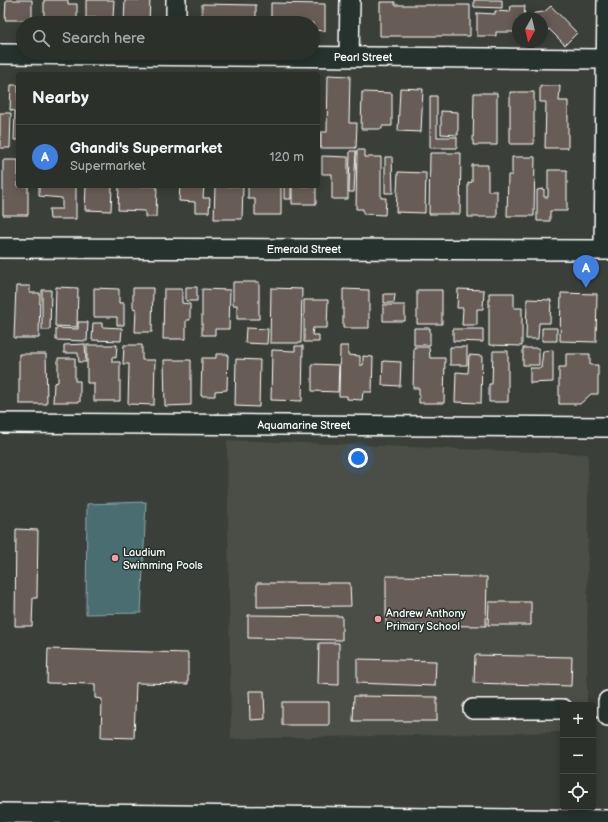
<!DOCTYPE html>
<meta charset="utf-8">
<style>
:root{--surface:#2c302b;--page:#343833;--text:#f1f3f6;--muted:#a6a9a9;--line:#484b47;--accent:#d6ab8b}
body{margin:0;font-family:"Balsamiq Sans",sans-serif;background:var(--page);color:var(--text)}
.controls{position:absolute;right:12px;bottom:12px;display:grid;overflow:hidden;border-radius:4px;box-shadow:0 2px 10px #0003}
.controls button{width:36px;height:36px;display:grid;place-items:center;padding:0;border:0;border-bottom:1px solid var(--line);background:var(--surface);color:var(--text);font:20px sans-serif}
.compass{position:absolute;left:512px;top:12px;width:36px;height:36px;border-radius:50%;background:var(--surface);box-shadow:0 2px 10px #0003;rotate:188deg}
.you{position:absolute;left:358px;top:458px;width:14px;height:14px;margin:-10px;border:3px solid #fff;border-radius:50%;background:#1a73e8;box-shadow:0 0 0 6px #1a73e833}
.badge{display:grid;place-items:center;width:26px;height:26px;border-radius:50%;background:var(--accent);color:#fff;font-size:13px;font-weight:700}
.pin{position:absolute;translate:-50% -33px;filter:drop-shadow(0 1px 2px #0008)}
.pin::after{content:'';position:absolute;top:21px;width:14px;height:12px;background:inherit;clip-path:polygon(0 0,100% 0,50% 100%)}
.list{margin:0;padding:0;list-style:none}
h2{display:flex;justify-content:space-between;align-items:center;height:52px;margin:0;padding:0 16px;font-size:17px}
h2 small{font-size:13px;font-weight:400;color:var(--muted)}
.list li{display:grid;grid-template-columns:26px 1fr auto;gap:12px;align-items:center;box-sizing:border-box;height:64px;padding:0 16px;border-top:1px solid var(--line)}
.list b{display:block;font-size:15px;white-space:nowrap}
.list p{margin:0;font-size:13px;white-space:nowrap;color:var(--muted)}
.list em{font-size:13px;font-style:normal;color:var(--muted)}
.icon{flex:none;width:22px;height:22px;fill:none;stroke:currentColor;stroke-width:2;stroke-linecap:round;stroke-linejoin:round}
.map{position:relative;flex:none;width:608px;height:822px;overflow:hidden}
.search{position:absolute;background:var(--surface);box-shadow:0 2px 10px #0003;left:16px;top:16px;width:304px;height:44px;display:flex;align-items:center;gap:10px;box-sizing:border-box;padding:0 14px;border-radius:22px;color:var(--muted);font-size:15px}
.panel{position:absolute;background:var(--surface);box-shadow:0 2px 10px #0003;left:16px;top:72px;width:304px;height:116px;border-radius:4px}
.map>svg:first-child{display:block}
</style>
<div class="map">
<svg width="608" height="822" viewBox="0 0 608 822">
<rect width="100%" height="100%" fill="#3a4039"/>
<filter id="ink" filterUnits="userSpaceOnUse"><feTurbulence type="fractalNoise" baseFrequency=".025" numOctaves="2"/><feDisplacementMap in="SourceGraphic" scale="8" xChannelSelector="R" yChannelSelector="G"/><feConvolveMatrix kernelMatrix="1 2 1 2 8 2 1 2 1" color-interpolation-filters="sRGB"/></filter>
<g filter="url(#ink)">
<path fill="#4c4d46" d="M227,440l361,14 -1,251h-24v27l-332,7z"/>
<path fill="#496d6f" stroke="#92a7a9" d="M146,502l-5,111 -55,1 1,-110z"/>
<path fill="#685d56" stroke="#fff" d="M6,0h26v20h-27z
M44,0h24v4h9v16l-33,-2z
M86,0h28l-1,18h-27z
M125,0h25l-1,23h-25z
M474,0h28v8l-28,-1z
M380,2h15v3h75v31h-90z
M271,3l54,1v27l-12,-1v-7h-42z
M202,4l54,1v18h-54z
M511,6h14l-1,12h-6v14h-22v4h-19v-23l18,1v-3l15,1z
M551,6l26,27 -12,12 -16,-16 -4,4h-3v-15h-14l7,-5 9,-1z
M328,75l22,1 -1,47h8l-1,25h-35v-16h6z
M11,85h7v55h-4l1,-29 -5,-1z
M540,86h20l-1,15h9v47h-23l1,-46h-6z
M400,88l23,1 -2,43 -23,-1z
M362,92l30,1v33h-10v3h-21z
M510,92h24v52h-24z
M474,93h23v52h-24z
M430,96h7v41h20v11h-27z
M441,111l17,1v23l-17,-1z
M0,113h11l-1,35h-10z
M318,134h2v15h-2z
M357,150h8v7h16v41h5l-1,17 -22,-1v-5h-7z
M350,151h6l-2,41h-5z
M430,153h31l-1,61h-31z
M322,156l26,1v42h-16v-25h-10z
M385,157h7l1,36h-8z
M512,157h23l-1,59h-27l1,-41h4z
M3,160h15v26h10v29h-25z
M472,165h16v26h9v26h-29v-34l4,-1z
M548,170h19v41h-17v10h-13v-31l7,-1v8h4z
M398,172l28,1 -1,40 -29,-1z
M39,186h37v33h-26l-1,-10h13v-11l-23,-2z
M86,186h26l-1,25 -26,-1z
M119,186h38l-1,31h-11v-6l-27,-1z
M180,186h24l-1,12h7l-1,14h-14v-10l-16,-1z
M215,186h28l-1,33h-28z
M248,186h33v29h-26v-16h-7z
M284,186h7v13h-7z
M292,186h24v18h-24z
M233,282h26v37h-22v-14h-4z
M16,286h14v7h10l-1,45h-25z
M56,287l22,1 -1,39 -22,-1z
M186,287h11v14h-11z
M94,288l25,1v14h5v22h-7v-8h-23z
M133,288h20l-1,44h-17l1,-23 -3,-1z
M271,288l31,1 -1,54h-31z
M164,289h18v14l8,1v16h-4v19h-23z
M202,289l28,1 -1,39h-14v6h-13z
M343,289l26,1v38h-26z
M458,289l26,1 -1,19h-6v16h-15l1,-17h-6z
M42,290h9l-1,40h-8z
M417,290h25v34h-25z
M489,293h25v15h8v38l-33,-1z
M561,293l36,1 -1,48 -36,-1z
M384,294h11l-1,9h-10z
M527,299l24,1 -1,23h-11l-1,16h-12z
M304,300h24l-1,28h-14l-1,7h7v7h-15z
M383,305h22v16h-22z
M78,322h10l-1,19 -31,-1v-12l22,1z
M93,323h9v4l20,1 -1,13 -29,-1z
M246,328l22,1 -1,15 -22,-1z
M414,328h16v17h-16z
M542,328h15v13h-15z
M453,329h30v13l-30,-1z
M85,344l1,18h-7l-1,-9h-14v-8z
M87,345h30l-1,13 -4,-1v5h8v39h-26v-18h-7z
M124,345h18v15h13l-1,45 -26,-1 1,-40h-6z
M295,346h8l-1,55 -31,-1 1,-50 23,1z
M340,346h8v9l12,1v9h3v-9l10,1 -1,35h-9l-1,8 -15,-1v-3h-8z
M414,347h15l1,11h15l-1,45h-25v-15h-6z
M450,347h17v18h-17z
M523,348h16v17h-16z
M553,350v32l-23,1v-15h11l2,-17z
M493,351h15v51h-19v-18h3z
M19,354h27l1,50h-28z
M216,354h12l-1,36 -12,1v5h-14l1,-38h14z
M566,354h24v11h8v29h-7l-11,10h-21v-37h7z
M469,355l13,1 -1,47 -26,-1 1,-30 12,1z
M58,358h17v23h5v21h-27l1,-19 4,-1z
M236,359l24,1 -1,47 -24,-1z
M164,360h27v45l-26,1z
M383,361l18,1 -1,24 -18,-1z
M312,364l27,1 -1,27 -26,-1z
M16,529l22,1 -1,68h-4l-1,28h-17z
M386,576l101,1 -1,49 -100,-1z
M257,583h93l1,23 -94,1z
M489,602h42v23h-43z
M248,615l94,1v24l-94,-2z
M319,643h20v42l-21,-1z
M48,649l140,4v31l-52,-1 -2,55 -33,-1 1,-38 -7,-1v-14l-48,-1z
M475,655l97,2 -1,29 -97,-3z
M357,659l79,2 -1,25 -78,-3z
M249,691h15l1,28 -15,1z
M354,696l83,1v24h-84z
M282,702h47v23h-47z"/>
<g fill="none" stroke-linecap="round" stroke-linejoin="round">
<defs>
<path id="minor" d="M176,23v-23
M0,54l606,5
M349,57l1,-57
M0,248l608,2
M604,250l3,-250
M0,423l608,4
M608,701v15
M473,709h90
M0,813l608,7"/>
</defs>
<use href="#minor" stroke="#fff" stroke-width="22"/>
<use href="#minor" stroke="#26332d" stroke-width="19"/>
</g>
</g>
<g fill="#ff9aa2" stroke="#26332d" stroke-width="1.5">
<circle cx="115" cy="558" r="4"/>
<circle cx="378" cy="619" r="4"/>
</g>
<g text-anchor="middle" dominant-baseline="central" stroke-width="3" stroke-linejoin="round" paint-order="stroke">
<g font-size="11" fill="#fff" stroke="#26332d">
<text x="363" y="57">Pearl Street</text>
<text x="304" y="249">Emerald Street</text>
<text x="304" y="425">Aquamarine Street</text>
</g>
<g font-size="11" fill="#fff" stroke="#26332d" text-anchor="start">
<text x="123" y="552">Laudium<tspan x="123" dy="13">Swimming Pools</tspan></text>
<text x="386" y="613">Andrew Anthony<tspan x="386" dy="13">Primary School</tspan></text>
</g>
</g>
</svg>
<div class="controls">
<button>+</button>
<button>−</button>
<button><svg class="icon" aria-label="locate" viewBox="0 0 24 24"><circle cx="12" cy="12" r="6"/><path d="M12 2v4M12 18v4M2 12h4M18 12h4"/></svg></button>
</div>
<svg class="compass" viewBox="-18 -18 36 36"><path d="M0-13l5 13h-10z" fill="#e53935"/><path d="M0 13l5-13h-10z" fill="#a6a9a9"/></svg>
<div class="you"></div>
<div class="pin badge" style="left:586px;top:288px;background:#3f7fe0">A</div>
<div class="search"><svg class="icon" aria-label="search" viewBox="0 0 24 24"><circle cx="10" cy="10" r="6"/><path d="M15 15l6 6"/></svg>Search here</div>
<section class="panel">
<h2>Nearby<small></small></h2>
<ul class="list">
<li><span class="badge" style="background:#3f7fe0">A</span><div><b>Ghandi's Supermarket</b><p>Supermarket</p></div><em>120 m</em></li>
</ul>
</section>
</div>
